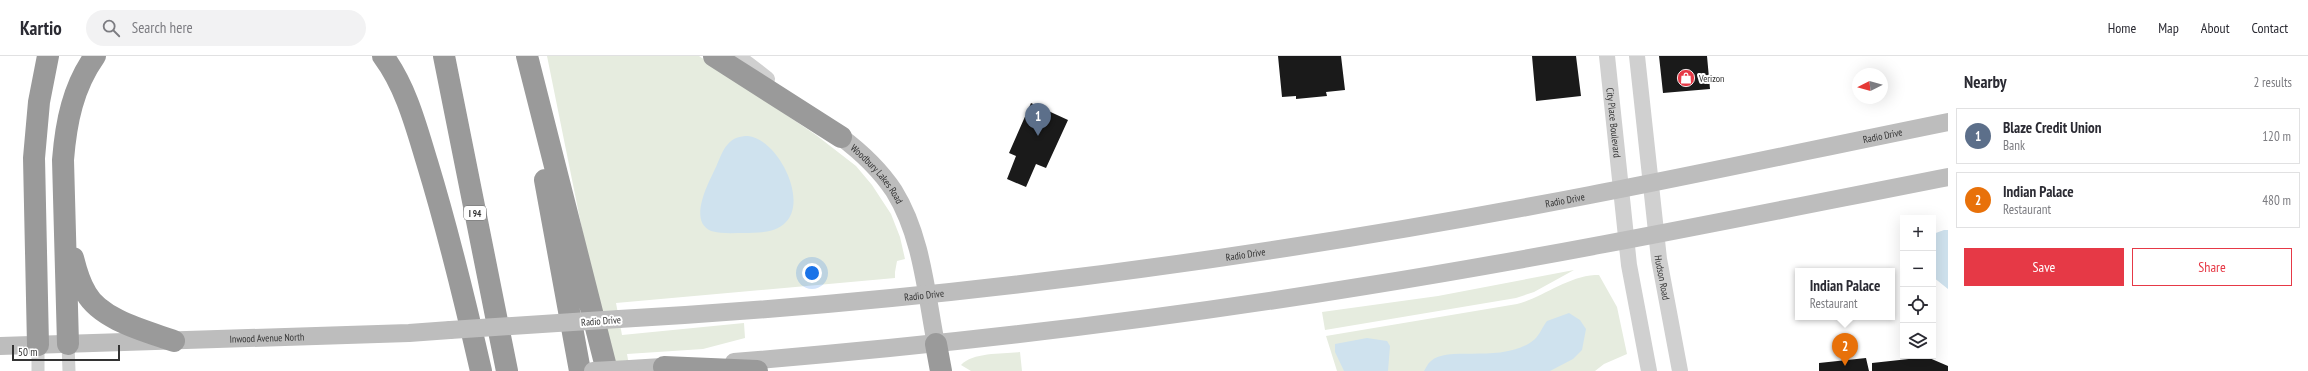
<!DOCTYPE html>
<meta charset="utf-8">
<style>
:root{--surface:#fff;--page:#f2f2f3;--text:#2b2b33;--muted:#7c7c81;--line:#e1e1e2;--accent:#e63946}
body{margin:0;font-family:"PT Sans Narrow",sans-serif;background:var(--page);color:var(--text)}
.controls{position:absolute;right:12px;bottom:12px;display:grid;overflow:hidden;border-radius:0px;box-shadow:0 4px 16px #0002}
.controls button{width:36px;height:36px;display:grid;place-items:center;padding:0;border:0;border-bottom:1px solid var(--line);background:var(--surface);color:var(--text);font:20px sans-serif}
.compass{position:absolute;left:1852px;top:12px;width:36px;height:36px;border-radius:50%;background:var(--surface);box-shadow:0 4px 16px #0002;rotate:264deg}
.scale{position:absolute;left:12px;bottom:10px;width:108px;box-sizing:border-box;padding-left:4px;border:2px solid #333;border-top:0;font-size:11px;line-height:14px;white-space:nowrap;color:#333;-webkit-text-stroke:3px #fff;paint-order:stroke}
.you{position:absolute;left:812px;top:217px;width:14px;height:14px;margin:-10px;border:3px solid #fff;border-radius:50%;background:#1a73e8;box-shadow:0 0 0 6px #1a73e833}
.badge{display:grid;place-items:center;width:26px;height:26px;border-radius:50%;background:var(--accent);color:#fff;font-size:13px;font-weight:700}
.pin{position:absolute;translate:-50% -33px;filter:drop-shadow(0 1px 2px #0008)}
.pin::after{content:'';position:absolute;top:21px;width:14px;height:12px;background:inherit;clip-path:polygon(0 0,100% 0,50% 100%)}
.popup{position:absolute;left:1795px;top:212px;width:100px;height:52px;box-sizing:border-box;display:grid;place-content:center;border-radius:0px;background:var(--surface);filter:drop-shadow(0 1px 3px #0005);font-size:13px;white-space:nowrap;color:var(--muted)}
.popup b{font-size:15px;color:var(--text)}
.popup::after{content:'';position:absolute;left:50%;top:100%;margin-left:-8px;border:8px solid transparent;border-top-color:var(--surface)}
.list{margin:0;padding:0;list-style:none}
h2{display:flex;justify-content:space-between;align-items:center;height:52px;margin:0;padding:0 16px;font-size:17px}
h2 small{font-size:13px;font-weight:400;color:var(--muted)}
.list li{display:grid;grid-template-columns:26px 1fr auto;gap:12px;align-items:center;box-sizing:border-box;height:56px;margin:0 8px 8px;padding:0 8px;border:1px solid var(--line);border-radius:0px}
.list b{display:block;font-size:15px;white-space:nowrap}
.list p{margin:0;font-size:13px;white-space:nowrap;color:var(--muted)}
.list em{font-size:13px;font-style:normal;color:var(--muted)}
.actions{display:flex;gap:8px;padding:12px 16px}
.actions a{flex:1;padding:9px 0;border:1px solid var(--accent);border-radius:0px;text-align:center;font-size:14px;color:var(--accent)}
.actions .main{background:var(--accent);color:#fff}
.icon{flex:none;width:22px;height:22px;fill:none;stroke:currentColor;stroke-width:2;stroke-linecap:round;stroke-linejoin:round}
.map{position:relative;flex:none;width:1948px;height:315px;overflow:hidden}
header{display:flex;align-items:center;gap:24px;box-sizing:border-box;height:56px;padding:0 20px;background:var(--surface);border-bottom:1px solid var(--line)}
header strong{font-size:19px}
nav{display:flex;gap:22px;margin-inline-start:auto;font-size:14px}
.search{width:280px;height:36px;background:var(--page);display:flex;align-items:center;gap:10px;box-sizing:border-box;padding:0 14px;border-radius:22px;color:var(--muted);font-size:15px}
main{display:flex}
aside{flex:1;background:var(--surface)}
.map>svg:first-child{display:block}
</style>
<header>
<strong>Kartio</strong>
<div class="search"><svg class="icon" aria-label="search" viewBox="0 0 24 24"><circle cx="10" cy="10" r="6"/><path d="M15 15l6 6"/></svg>Search here</div>
<nav><a>Home</a><a>Map</a><a>About</a><a>Contact</a></nav>
</header>
<main>
<div class="map">
<svg width="1948" height="315" viewBox="0 0 1948 315">
<rect width="100%" height="100%" fill="#fff"/>
<path fill="#e6ecdf" d="M547,0h152l117,79 40,31 16,19 19,29 9,23 5,22 -8,2 -2,11v6l-279,25 6,32 122,-12 1,15 -42,11 -76,5 3,17h-14l-33,-137z
M1574,214l-40,22 -18,6 -191,32 -3,-18 116,-16z
M1595,219h4l18,32 10,47 -23,10 -9,7h-258l-11,-35 191,-32c27,-7 49,-27 78,-29z
M1020,296l2,19h-51l-10,-6c12,-13 42,-11 59,-13z"/>
<path fill="#cfe2ee" d="M748,80c30,3 61,65 37,87 -10,10 -28,10 -41,10 -11,0 -23,1 -33,-2 -23,-10 -3,-47 4,-62 4,-8 7,-19 13,-25 5,-6 12,-8 20,-8z
M1944,174h4v59l-15,-12v-43z
M1569,257l11,7 6,9 -4,21 -9,9 -23,12h-126c2,-3 4,-8 7,-10 17,-16 74,4 104,-22 5,-5 8,-13 12,-18z
M1367,282l20,3 3,5 -2,25h-44l-9,-19v-8z"/>
<path fill="#1a1a1a" d="M1278,0h63l4,34 -19,2 1,4 -31,3v-3l-14,1z
M1532,0h44l5,40 -45,5z
M1659,0h48l3,33 -47,4z
M1031,47l37,17 -22,48 -10,-4 -10,23 -19,-8 9,-23 -7,-3z
M1927,301l21,9v5h-76v-8z
M1866,302l3,13h-50v-8z"/>
<g fill="none" stroke-linecap="round" stroke-linejoin="round">
<path stroke="#d0d0d0" stroke-width="13" d="M68,288l1,27
M38,315v-26"/>
<g stroke="#d0d0d0" stroke-width="16">
<path d="M737,0l30,23"/>
<path id="s1" d="M1607,0l22,209 20,106"/>
<path id="s2" d="M1637,0l22,203 21,112"/>
</g>
<g stroke="#bdbdbd" stroke-width="18">
<path id="s3" d="M841,81c20,15 39,33 53,54 28,45 32,102 42,153"/>
<path id="s4" d="M619,263c326,-18 651,-62 971,-124 120,-23 239,-49 358,-73"/>
<path id="s5" d="M0,290l409,-13 41,-3"/>
<path d="M734,306c211,-17 422,-42 631,-76 195,-31 389,-71 583,-109"/>
<path d="M630,313l48,-3"/>
</g>
<path stroke="#9a9a9a" stroke-width="22" d="M383,0c23,31 33,70 44,106 21,69 38,139 54,209
M444,0l63,315
M527,0l80,315
M714,0l127,81
M545,124l35,191
M73,202c3,12 6,24 13,35 15,27 60,38 88,48
M68,288l-5,-184c3,-38 10,-73 32,-104
M936,288l5,27
M38,289l-4,-187 5,-56 9,-46
M664,311l93,4"/>
<path stroke="#bdbdbd" stroke-width="18" d="M450,274l169,-11
M593,315l37,-2"/>
</g>
<defs>
<symbol id="shop-disc" viewBox="-11 -11 22 22"><circle r="9.5" fill="#e63946" stroke="#fff"/><path d="M-5-2.5h2.3a2.7 3.5 0 0 1 5.4 0H5L5.5 6h-11ZM-1.5-2.5h3a1.5 2.3 0 0 0-3 0Z" fill="#fff"/></symbol>
</defs>
<g fill-rule="evenodd">
<use href="#shop-disc" x="1676" y="12" width="20" height="20"/>
</g>
<g text-anchor="middle" dominant-baseline="central" stroke-width="4" stroke-linejoin="round" paint-order="stroke">
<rect fill="#fff" stroke="#707070" stroke-width="1" x="464" y="150" width="22" height="14" rx="3"/>
<g font-size="9" font-weight="bold" fill="#333">
<text x="475" y="157">I 94</text>
</g>
<g font-size="10" fill="#333" stroke="#fff" text-anchor="start">
<text x="1699" y="22">Verizon</text>
</g>
<g font-size="10" fill="#333" stroke="#fff">
<text stroke="none"><textPath href="#s1" startOffset="67">City Place Boulevard</textPath></text>
<text stroke="none"><textPath href="#s4" startOffset="1278">Radio Drive</textPath></text>
<text stroke="none"><textPath href="#s3" startOffset="52">Woodbury Lakes Road</textPath></text>
<text stroke="none"><textPath href="#s4" startOffset="954">Radio Drive</textPath></text>
<text stroke="none"><textPath href="#s4" startOffset="630">Radio Drive</textPath></text>
<text stroke="none"><textPath href="#s2" startOffset="223">Hudson Road</textPath></text>
<text stroke="none"><textPath href="#s4" startOffset="306">Radio Drive</textPath></text>
<text transform="translate(601 265) rotate(-4)">Radio Drive</text>
<text stroke="none"><textPath href="#s5" startOffset="267">Inwood Avenue North</textPath></text>
</g>
</g>
</svg>
<div class="controls">
<button>+</button>
<button>−</button>
<button><svg class="icon" aria-label="locate" viewBox="0 0 24 24"><circle cx="12" cy="12" r="6"/><path d="M12 2v4M12 18v4M2 12h4M18 12h4"/></svg></button>
<button><svg class="icon" aria-label="layers" viewBox="0 0 24 24"><path d="M12 4l9 5-9 5-9-5zM3 14l9 5 9-5"/></svg></button>
</div>
<svg class="compass" viewBox="-18 -18 36 36"><path d="M0-13l5 13h-10z" fill="#e53935"/><path d="M0 13l5-13h-10z" fill="#7c7c81"/></svg>
<div class="scale">50 m</div>
<div class="you"></div>
<div class="pin badge" style="left:1038px;top:80px;background:#5c6f8a">1</div>
<div class="pin badge" style="left:1845px;top:310px;background:#e8710a">2</div>
<div class="popup"><b>Indian Palace</b>Restaurant</div>
</div>
<aside>
<h2>Nearby<small>2 results</small></h2>
<ul class="list">
<li><span class="badge" style="background:#5c6f8a">1</span><div><b>Blaze Credit Union</b><p>Bank</p></div><em>120 m</em></li>
<li><span class="badge" style="background:#e8710a">2</span><div><b>Indian Palace</b><p>Restaurant</p></div><em>480 m</em></li>
</ul>
<div class="actions"><a class="main">Save</a><a>Share</a></div>
</aside>
</main>
